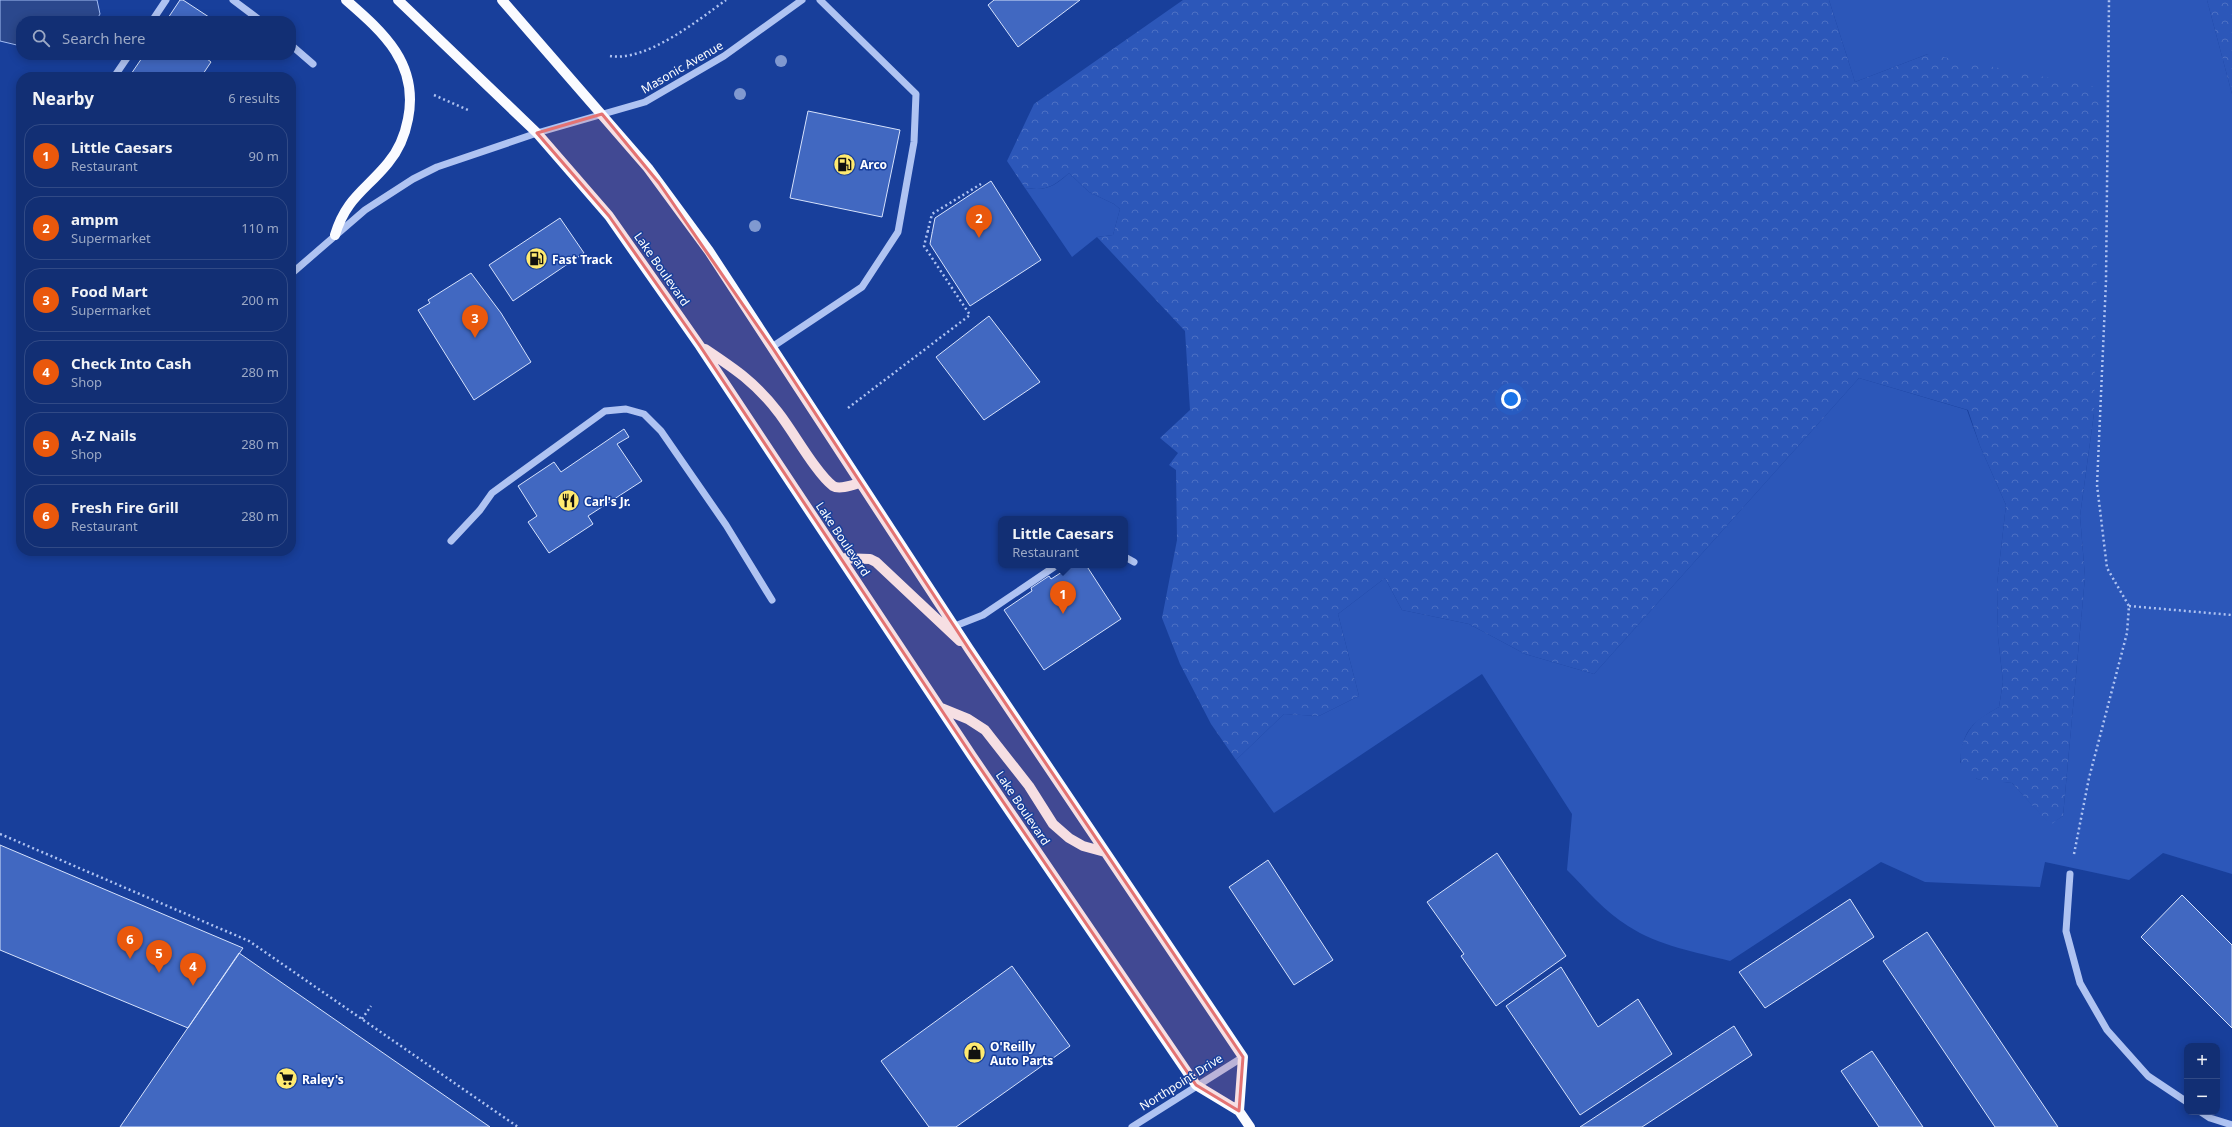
<!DOCTYPE html>
<meta charset="utf-8">
<style>
:root{--surface:#122f74;--page:#1f3b7c;--text:#f1f3f6;--muted:#9ca9c5;--line:#314a86;--accent:#ea580c}
body{margin:0;font-family:"Noto Sans",sans-serif;background:var(--page);color:var(--text)}
.controls{position:absolute;right:12px;bottom:12px;display:grid;overflow:hidden;border-radius:8px;box-shadow:0 2px 10px #0003}
.controls button{width:36px;height:36px;display:grid;place-items:center;padding:0;border:0;border-bottom:1px solid var(--line);background:var(--surface);color:var(--text);font:20px sans-serif}
.you{position:absolute;left:1511px;top:399px;width:14px;height:14px;margin:-10px;border:3px solid #fff;border-radius:50%;background:#1a73e8;box-shadow:0 0 0 6px #1a73e833}
.badge{display:grid;place-items:center;width:26px;height:26px;border-radius:50%;background:var(--accent);color:#fff;font-size:13px;font-weight:700}
.pin{position:absolute;translate:-50% -33px;filter:drop-shadow(0 1px 2px #0008)}
.pin::after{content:'';position:absolute;top:21px;width:14px;height:12px;background:inherit;clip-path:polygon(0 0,100% 0,50% 100%)}
.popup{position:absolute;left:998px;top:516px;width:130px;height:52px;box-sizing:border-box;display:grid;place-content:center;border-radius:8px;background:var(--surface);filter:drop-shadow(0 1px 3px #0005);font-size:13px;white-space:nowrap;color:var(--muted)}
.popup b{font-size:15px;color:var(--text)}
.popup::after{content:'';position:absolute;left:50%;top:100%;margin-left:-8px;border:8px solid transparent;border-top-color:var(--surface)}
.list{margin:0;padding:0;list-style:none}
h2{display:flex;justify-content:space-between;align-items:center;height:52px;margin:0;padding:0 16px;font-size:17px}
h2 small{font-size:13px;font-weight:400;color:var(--muted)}
.list li{display:grid;grid-template-columns:26px 1fr auto;gap:12px;align-items:center;box-sizing:border-box;height:64px;margin:0 8px 8px;padding:0 8px;border:1px solid var(--line);border-radius:16px}
.list b{display:block;font-size:15px;white-space:nowrap}
.list p{margin:0;font-size:13px;white-space:nowrap;color:var(--muted)}
.list em{font-size:13px;font-style:normal;color:var(--muted)}
.icon{flex:none;width:22px;height:22px;fill:none;stroke:currentColor;stroke-width:2;stroke-linecap:round;stroke-linejoin:round}
.map{position:relative;flex:none;width:2232px;height:1127px;overflow:hidden}
.search{position:absolute;background:var(--surface);box-shadow:0 2px 10px #0003;left:16px;top:16px;width:280px;height:44px;display:flex;align-items:center;gap:10px;box-sizing:border-box;padding:0 14px;border-radius:16px;color:var(--muted);font-size:15px}
.panel{position:absolute;background:var(--surface);box-shadow:0 2px 10px #0003;left:16px;top:72px;width:280px;height:484px;border-radius:16px}
.map>svg:first-child{display:block}
</style>
<div class="map">
<svg width="2232" height="1127" viewBox="0 0 2232 1127">
<defs>
<pattern id="forest-crowns" width="20" height="18" patternUnits="userSpaceOnUse"><rect width="20" height="18" fill="#2c57b9"/><path d="M2 6a3 3 0 1 1 6 0M12 15a3 3 0 1 1 6 0" fill="none" stroke="#4c70c4"/></pattern>
</defs>
<rect width="100%" height="100%" fill="#183f9b"/>
<path fill="#2c57b9" d="M1829,0h378l25,94v780l-69,-21 -34,27 -84,-18 -5,25 -115,-5 -44,-20 -151,99c-34,-9 -71,-15 -102,-35 -23,-14 -42,-37 -61,-56l5,-56 -90,-140 -208,139 -38,-53 48,-46 35,2 40,-20 -21,-82 47,-36 17,32 67,14 56,30 69,20 265,-296 108,32 13,36 26,59 -9,79 1,53 5,45 -4,25c-27,16 -36,22 -39,55l17,17 35,4 38,41 13,-8 22,-239 -5,-61 14,-103 -166,-359 -73,28z
M1069,173l20,19 25,12 6,5 -7,26 -16,2 -25,20 -47,-69c22,3 28,-1 44,-15z"/>
<path fill="url(#forest-crowns)" d="M1183,0h646l26,82 73,-28 172,34 -6,325 -14,103 5,61 -22,239 -13,9 -38,-42c-13,-1 -33,0 -44,-9 -17,-13 -3,-43 10,-54 6,-5 14,-9 21,-13l4,-25 -5,-45 -1,-53 9,-79 -26,-59 -12,-36 -109,-32 -265,296 -69,-20 -56,-30 -67,-14 -17,-32 -47,36 21,82 -40,20 -35,-2 -48,46 -25,-36 -31,-60 -18,-46 15,-78 -1,-70 -7,-5 9,-12 -18,-15 30,-28 -5,-79 -88,-94 16,-2 7,-26 -6,-5 -25,-12 -20,-19c-17,14 -22,18 -44,15l-18,-27 27,-57z
M2207,0h25v94z"/>
<path fill="#2b488d" stroke="#a2bcf4" d="M0,0h97l3,14 -4,7h-75v25l-21,-5z"/>
<path fill="#4168c1" stroke="#d6e2fc" d="M180,0h3l32,21h-49z
M994,0h86l-62,47 -30,-42z
M144,55h58l9,7 -10,15h-72z
M808,111l92,19 -18,87 -92,-19z
M991,181l50,79 -71,46 -40,-62 5,-26z
M560,218l24,35 -71,48 -24,-36z
M471,273l30,40 30,49 -57,38 -56,-90 12,-7 -2,-3z
M989,316l51,66 -56,38 -48,-63z
M624,429l5,8 -12,7 25,37 -54,35 5,8 -44,29 -21,-31 9,-6 -19,-30 36,-24 7,10z
M1073,565h13l35,54 -77,51 -40,-60 28,-19 -1,-3 18,-12 2,3z
M0,845l243,103 -55,80 -188,-78z
M1497,853l69,103 -70,50 -35,-50 3,-2 -37,-52z
M1268,860l65,100 -39,25 -65,-98z
M2182,895l50,50v83l-91,-91z
M1850,899l24,38 -109,71 -26,-36z
M1927,932l131,195h-63l-112,-166z
M239,953l111,77 140,97h-370z
M1012,966l58,80 -114,81h-27l-48,-66z
M1561,967l37,60 40,-28 34,55 -92,61 -74,-109z
M1734,1026l18,29 -110,72h-62z
M1872,1051l51,76h-44l-38,-56z"/>
<g fill="none" stroke-linecap="round" stroke-linejoin="round">
<path stroke="#afc3f2" stroke-width="2.5" stroke-dasharray="2 3" stroke-linecap="butt" d="M610,56c36,6 87,-35 116,-56
M434,95l34,15
M927,231l6,1
M848,408l122,-93 -46,-69 8,-32 49,-30
M2129,606l103,9
M0,834l249,107 269,186
M2074,854l15,-76 38,-145 2,-27 -22,-38 -10,-83 9,-204 3,-281
M362,1019l9,-13"/>
<path stroke="#afc3f2" stroke-width="7" d="M233,0l28,21
M152,21l14,-21
M291,45l22,19
M114,77l15,-22
M291,274l74,-64 48,-31 24,-12 100,-34 108,-31 79,-46 78,-56
M772,347l90,-60 36,-55 16,-90 2,-48 -96,-94
M451,541l29,-31 12,-17 113,-82 21,-2 18,5 17,17 65,94 46,75
M1125,557l9,5
M955,626l28,-11 74,-50
M2070,874l-4,57 14,52 27,47 41,46 39,26
M2201,1112l9,6 22,7
M1132,1127l111,-70"/>
<path stroke="#fafbff" stroke-width="10" d="M398,0l139,133 72,83 91,130 272,410 224,329 43,26 11,16
M502,0l146,168 61,83 260,398 274,408 -4,54
M335,235c11,-37 31,-45 53,-72 11,-13 17,-28 20,-44 11,-55 -24,-86 -62,-119
M705,349c30,20 51,34 73,63 15,19 38,61 55,74 6,4 20,-1 27,-3
M841,558l29,1 6,3 84,79
M941,708l27,11 17,11 44,56 24,38 16,14 14,8 22,6"/>
</g>
<g fill="#8099d0">
<circle cx="781" cy="61" r="6"/>
<circle cx="740" cy="94" r="6"/>
<circle cx="755" cy="226" r="6"/>
</g>
<path fill="#e47373" fill-opacity="0.2" stroke="#e47373" stroke-width="3" stroke-linejoin="round" d="M602,114l57,69 113,164 197,302 274,408 -4,54 -43,-26 -224,-329 -272,-410 -91,-130 -72,-83z"/>
<defs>
<symbol id="fuel-disc" viewBox="-11 -11 22 22"><circle r="9.5" fill="#ffea70" stroke="#183f9b"/><path d="M-5.5-6h7V0h2V4h1.3V-2.5L3-4.5l.8-.8L6-3V5H2.5V1h-1V6h-7ZM-4.2-4.7v3.2H.2V-4.7Z" fill="#111"/></symbol>
<symbol id="restaurant-disc" viewBox="-11 -11 22 22"><circle r="9.5" fill="#ffea70" stroke="#183f9b"/><path d="M-5-6h1v4h1v-4h1v4h1v-4h1v5L-1.5 .5V6h-2V.5L-5-1ZM5-6V6H3V1.5H1.5Q1.5-4 5-6Z" fill="#111"/></symbol>
<symbol id="shop-disc" viewBox="-11 -11 22 22"><circle r="9.5" fill="#ffea70" stroke="#183f9b"/><path d="M-5-2.5h2.3a2.7 3.5 0 0 1 5.4 0H5L5.5 6h-11ZM-1.5-2.5h3a1.5 2.3 0 0 0-3 0Z" fill="#111"/></symbol>
<symbol id="supermarket-disc" viewBox="-11 -11 22 22"><circle r="9.5" fill="#ffea70" stroke="#183f9b"/><path d="M-6-5.5h2.5l.6 2H6L4.5 2H-2.5L-4.4-4H-6ZM-1.5 3.2a1.3 1.3 0 1 0 .1 0ZM3 3.2a1.3 1.3 0 1 0 .1 0Z" fill="#111"/></symbol>
</defs>
<g fill-rule="evenodd">
<use href="#fuel-disc" x="832" y="152" width="25" height="25"/>
<use href="#fuel-disc" x="524" y="246" width="25" height="25"/>
<use href="#restaurant-disc" x="556" y="488" width="25" height="25"/>
<use href="#shop-disc" x="962" y="1040" width="25" height="25"/>
<use href="#supermarket-disc" x="274" y="1066" width="25" height="25"/>
</g>
<g text-anchor="middle" dominant-baseline="central" stroke-width="3" stroke-linejoin="round" paint-order="stroke">
<g font-size="12" fill="#fff" stroke="#183f9b">
<text transform="translate(682 67) rotate(-30)">Masonic Avenue</text>
<text transform="translate(662 269) rotate(55)">Lake Boulevard</text>
<text transform="translate(843 539) rotate(56)">Lake Boulevard</text>
<text transform="translate(1023 808) rotate(56)">Lake Boulevard</text>
<text transform="translate(1181 1082) rotate(-32)">Northpoint Drive</text>
</g>
<g font-size="12" font-weight="bold" fill="#fff" stroke="#183f9b" text-anchor="start">
<text x="860" y="164">Arco</text>
<text x="552" y="259">Fast Track</text>
<text x="584" y="501">Carl's Jr.</text>
<text x="990" y="1046">O'Reilly<tspan x="990" dy="14">Auto Parts</tspan></text>
<text x="302" y="1079">Raley's</text>
</g>
</g>
</svg>
<div class="controls">
<button>+</button>
<button>−</button>
</div>
<div class="you"></div>
<div class="pin badge" style="left:1063px;top:614px">1</div>
<div class="popup"><b>Little Caesars</b>Restaurant</div>
<div class="pin badge" style="left:979px;top:238px">2</div>
<div class="pin badge" style="left:475px;top:338px">3</div>
<div class="pin badge" style="left:193px;top:986px">4</div>
<div class="pin badge" style="left:159px;top:973px">5</div>
<div class="pin badge" style="left:130px;top:959px">6</div>
<div class="search"><svg class="icon" aria-label="search" viewBox="0 0 24 24"><circle cx="10" cy="10" r="6"/><path d="M15 15l6 6"/></svg>Search here</div>
<section class="panel">
<h2>Nearby<small>6 results</small></h2>
<ul class="list">
<li><span class="badge">1</span><div><b>Little Caesars</b><p>Restaurant</p></div><em>90 m</em></li>
<li><span class="badge">2</span><div><b>ampm</b><p>Supermarket</p></div><em>110 m</em></li>
<li><span class="badge">3</span><div><b>Food Mart</b><p>Supermarket</p></div><em>200 m</em></li>
<li><span class="badge">4</span><div><b>Check Into Cash</b><p>Shop</p></div><em>280 m</em></li>
<li><span class="badge">5</span><div><b>A-Z Nails</b><p>Shop</p></div><em>280 m</em></li>
<li><span class="badge">6</span><div><b>Fresh Fire Grill</b><p>Restaurant</p></div><em>280 m</em></li>
</ul>
</section>
</div>
